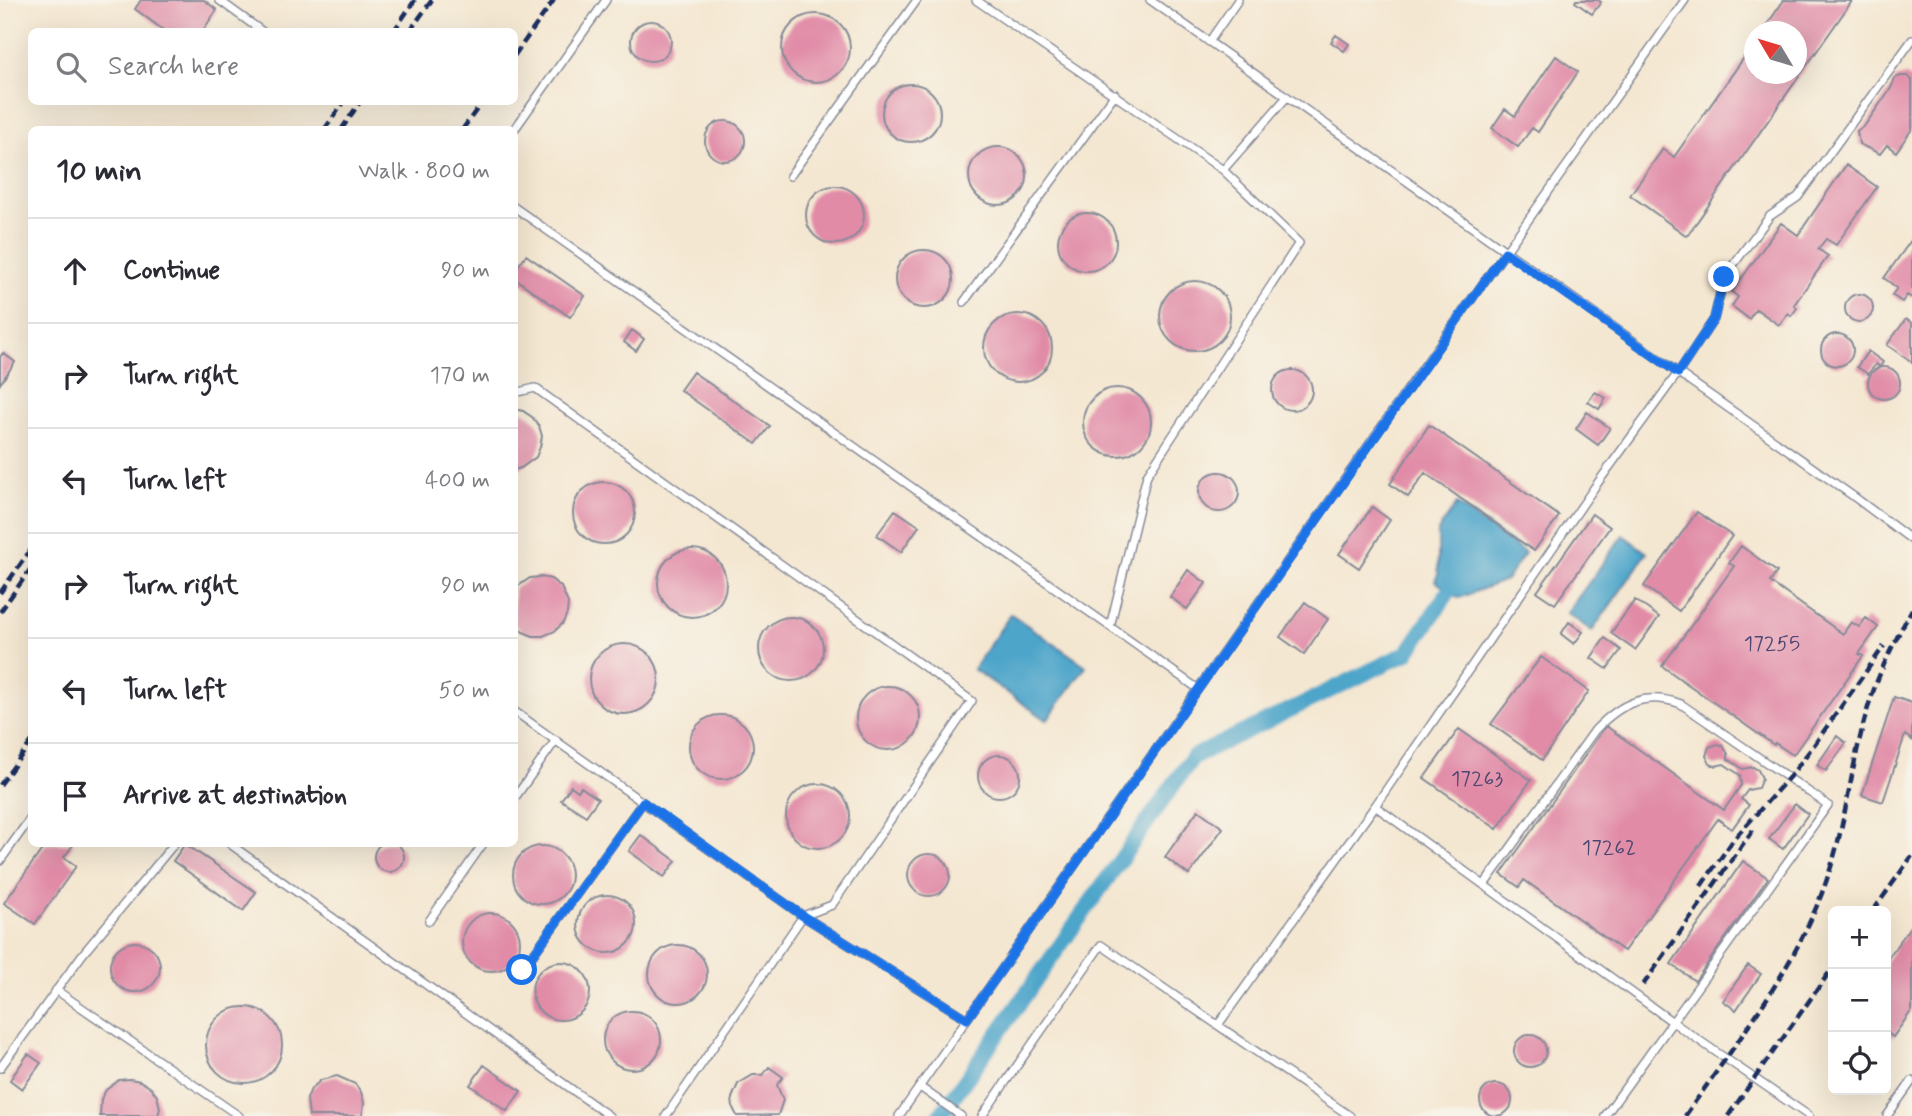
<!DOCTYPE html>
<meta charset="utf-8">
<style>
:root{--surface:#fff;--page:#f2f2f3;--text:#2b2b33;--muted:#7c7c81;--line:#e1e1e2}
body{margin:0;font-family:Mynerve,sans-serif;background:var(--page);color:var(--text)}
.controls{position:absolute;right:21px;bottom:21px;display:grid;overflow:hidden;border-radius:10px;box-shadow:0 7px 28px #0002}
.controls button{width:63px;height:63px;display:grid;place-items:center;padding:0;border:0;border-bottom:2px solid var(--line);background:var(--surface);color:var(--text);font:35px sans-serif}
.compass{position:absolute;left:1744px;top:21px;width:63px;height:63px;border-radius:50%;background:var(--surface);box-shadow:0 7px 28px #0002;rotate:308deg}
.stop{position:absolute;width:21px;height:21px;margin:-16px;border:5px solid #1a73e8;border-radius:50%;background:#fff}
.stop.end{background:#1a73e8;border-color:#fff;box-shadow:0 2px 7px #0008}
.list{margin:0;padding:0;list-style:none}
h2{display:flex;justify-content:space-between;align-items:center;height:91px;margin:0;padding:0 28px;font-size:30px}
h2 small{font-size:23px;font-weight:400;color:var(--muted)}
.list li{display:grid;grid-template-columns:46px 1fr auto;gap:21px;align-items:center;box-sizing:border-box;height:105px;padding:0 28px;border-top:2px solid var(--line)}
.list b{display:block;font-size:26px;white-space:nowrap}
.list em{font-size:23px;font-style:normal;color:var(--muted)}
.icon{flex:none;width:38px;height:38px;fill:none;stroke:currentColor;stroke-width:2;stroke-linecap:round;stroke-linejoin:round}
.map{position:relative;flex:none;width:1912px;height:1116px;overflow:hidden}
.search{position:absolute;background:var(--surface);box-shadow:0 7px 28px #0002;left:28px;top:28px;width:490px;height:77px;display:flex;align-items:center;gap:18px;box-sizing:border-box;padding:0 24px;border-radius:10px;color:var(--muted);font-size:26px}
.panel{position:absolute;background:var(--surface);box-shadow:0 7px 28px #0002;left:28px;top:126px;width:490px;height:721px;border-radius:10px}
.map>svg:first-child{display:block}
</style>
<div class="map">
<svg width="1912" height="1116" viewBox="0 0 1912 1116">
<rect width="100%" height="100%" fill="#f7f3e8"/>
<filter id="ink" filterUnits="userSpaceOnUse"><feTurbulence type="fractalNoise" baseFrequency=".0143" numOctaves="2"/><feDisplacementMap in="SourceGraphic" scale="14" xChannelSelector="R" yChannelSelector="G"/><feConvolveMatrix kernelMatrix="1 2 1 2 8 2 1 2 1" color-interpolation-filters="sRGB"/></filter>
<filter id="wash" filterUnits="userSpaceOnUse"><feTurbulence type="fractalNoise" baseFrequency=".00686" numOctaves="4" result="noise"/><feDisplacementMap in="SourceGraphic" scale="28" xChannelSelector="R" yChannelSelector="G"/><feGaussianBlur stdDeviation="1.57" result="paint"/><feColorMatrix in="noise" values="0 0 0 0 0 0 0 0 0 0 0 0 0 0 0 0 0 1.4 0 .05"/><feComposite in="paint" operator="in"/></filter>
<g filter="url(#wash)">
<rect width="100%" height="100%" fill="#f4e7d1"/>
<path fill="#4da5ca" stroke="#346a94" stroke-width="2" d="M1457,504l68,49 -19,27 -47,18 -24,-17 3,-7v-43z
M1623,535l24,18 -55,78 -25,-18z
M1011,614l75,52 -39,54 -74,-51z"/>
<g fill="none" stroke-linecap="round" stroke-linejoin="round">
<path stroke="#4da5ca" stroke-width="16" d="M940,1116l253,-359 214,-104 42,-62"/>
</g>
<g id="blocks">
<path fill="#e18ba7" d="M141,0h63l13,10 -15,22h-36l-31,-23z
M1576,0h22l3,2 -9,12 -17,-12z
M1784,0l68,1 -165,235 -57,-41 33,-46 11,8 81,-115v32h42v-42h-35z
M782 48a34 34 0 1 1 68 0a34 34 0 1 1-68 0Z
M631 41a20 20 0 1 1 40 0a20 20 0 1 1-40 0Z
M1336,35l13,9 -5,7 -13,-9z
M1556,56l22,16 -40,60 -6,-4 -14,19 -26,-19 13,-19 10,7z
M1901,76h6l5,4v49l-16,23 -9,-7 -7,9 -21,-10 -2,-13 8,-6 26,-37 4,-10z
M882 113a29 29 0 1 1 58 0a29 29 0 1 1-58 0Z
M705 141a20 20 0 1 1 40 0a20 20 0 1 1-40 0Z
M969 176a29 29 0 1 1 58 0a29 29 0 1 1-58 0Z
M1846,165l31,22 -41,58 -10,-6 -8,10 10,7 -34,49 3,3 -6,8 -3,-3 -9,12 -23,-16 -7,10 -17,-13 6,-9 -6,-5 49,-69 17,12z
M806 215a29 29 0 1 1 58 0a29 29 0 1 1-58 0Z
M1058 242a29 29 0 1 1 58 0a29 29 0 1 1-58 0Z
M1912,239v59l-5,-3 -5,7 -10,-7 5,-7 -13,-10z
M895 279a29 29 0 1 1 58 0a29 29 0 1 1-58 0Z
M526,255l59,41 -15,21 -56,-39v-6z
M1160 316a35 35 0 1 1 70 0a35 35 0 1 1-70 0Z
M1845 308a14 14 0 1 1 28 0a14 14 0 1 1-28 0Z
M984 348a34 34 0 1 1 68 0a34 34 0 1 1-68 0Z
M1906,319l6,4v39l-25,-17z
M632,330l12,9 -8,12 -12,-9z
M1821 350a16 16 0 1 1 32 0a16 16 0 1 1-32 0Z
M1868,351l15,11 -3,5 -4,-3 -8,10 -11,-7z
M3,353l12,9 -15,22v-27z
M1868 383a16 16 0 1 1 32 0a16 16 0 1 1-32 0Z
M1272 390a20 20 0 1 1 40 0a20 20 0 1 1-40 0Z
M693,372l77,54 -14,18 -76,-54z
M1083 422a34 34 0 1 1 68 0a34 34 0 1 1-68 0Z
M1595,392l11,6 -7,11 -11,-7z
M514,409l9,2 9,6 7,9 3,10 -2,11 -4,10 -15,11 -7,2z
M1587,412l23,16 -12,17 -22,-16z
M1429,425l130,91 -25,35 -109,-78 -17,24 -18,-13z
M1199 492a20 20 0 1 1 40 0a20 20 0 1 1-40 0Z
M573 513a31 31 0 1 1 62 0a31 31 0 1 1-62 0Z
M1372,507l18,13 -31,48 -20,-14z
M895,510l24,16 -18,26 -24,-17z
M1697,512l35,24 -53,75 -35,-25z
M1592,514l18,13 -55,77 -18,-12z
M1741,546l36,26 -7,10 73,52 8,-12 8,5 7,-9 12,9 -19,27 4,2 -70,99 -18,-12 -1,2 -112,-79 72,-100 -5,-3z
M658 583a34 34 0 1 1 68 0a34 34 0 1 1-68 0Z
M1188,570l18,13 -19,26 -17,-12z
M541,577l10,2 10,8 7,16 -1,10 -4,10 -8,8 -12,5h-10l-10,-4 -9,-8v-35l16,-11z
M1635,600l24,17 -24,33 -24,-17z
M1305,602l23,17 -24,35 -24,-17z
M759 649a32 32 0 1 1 64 0a32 32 0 1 1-64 0Z
M1569,622l14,10 -9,12 -13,-10z
M1605,638l16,12 -14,19 -16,-11z
M589 679a35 35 0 1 1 70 0a35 35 0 1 1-70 0Z
M1541,657l48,34 -47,69 -51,-36z
M856 718a32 32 0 1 1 64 0a32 32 0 1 1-64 0Z
M1894,697l18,6v37l-7,-5 -22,67 -21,-7z
M689 747a32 32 0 1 1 64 0a32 32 0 1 1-64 0Z
M1606,726l118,84 17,-25 -1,-10 -16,-11 -9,2 -5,-2 -4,-8 3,-9 9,-3 5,2 5,8v5l15,10 10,-2 5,3 4,8 -4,10 -10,2 -7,9 8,6 -17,24 -14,-10 -94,132 -100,-71 -5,7 -18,-13z
M1459,729l72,51 -34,49 -73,-51z
M1837,736l9,7 -20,28 -9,-6z
M978 776a21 21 0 1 1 42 0a21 21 0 1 1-42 0Z
M786 816a32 32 0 1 1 64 0a32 32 0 1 1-64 0Z
M571,786l7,5 3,-4 17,12 -12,17 -25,-16z
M1795,804l13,10 -25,35 -14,-10z
M1198,810l25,18 -34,47 -24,-18z
M641,835l35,26 -12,16 -35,-26z
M374 857a15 15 0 1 1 30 0a15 15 0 1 1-30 0Z
M46,844h28l-10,13 12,9 -41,58 -31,-21z
M185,844l71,48 -13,19 -70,-50z
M513 875a29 29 0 1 1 58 0a29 29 0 1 1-58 0Z
M908 875a21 21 0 1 1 42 0a21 21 0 1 1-42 0Z
M1743,861l25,17 -73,103 -24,-17z
M578 924a29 29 0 1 1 58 0a29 29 0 1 1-58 0Z
M462 942a29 29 0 1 1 58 0a29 29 0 1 1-58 0Z
M1912,924v86l-19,27 -7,-5v-71z
M110 967a25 25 0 1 1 50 0a25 25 0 1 1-50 0Z
M649 974a29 29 0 1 1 58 0a29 29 0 1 1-58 0Z
M532 991a29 29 0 1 1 58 0a29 29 0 1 1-58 0Z
M1748,965l13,9 -25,36 -13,-9z
M206 1045a38 38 0 1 1 76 0a38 38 0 1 1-76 0Z
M603 1040a29 29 0 1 1 58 0a29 29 0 1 1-58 0Z
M1514 1051a16 16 0 1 1 32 0a16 16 0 1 1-32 0Z
M28,1054l13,9 -19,26 -12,-9z
M484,1065l37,26 -14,20 -37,-26z
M769,1067l14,10 -6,8 6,15 -5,15 -41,1 -4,-8 -1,-10 6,-14 15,-9h10z
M337,1076l18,8 6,8 3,11 -2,13h-53l-2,-17 4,-10 10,-9z
M130,1079l10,2 11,7 6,8 3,12 -2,8h-58l1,-17 5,-9 13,-10z
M1480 1100a16 16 0 1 1 32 0a16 16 0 1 1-32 0Z"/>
</g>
</g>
<g filter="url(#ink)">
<use href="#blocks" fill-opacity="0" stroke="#888b98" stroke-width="2"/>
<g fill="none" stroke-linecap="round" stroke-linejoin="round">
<defs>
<path id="lane" d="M219,0l44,32
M976,0l247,170 63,-72
M1150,0l703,496 59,44
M1209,42l29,-42
M514,130l92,-130
M790,176l127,-176
M514,207l683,481
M964,302l151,-208
M514,393l21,-5 437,313 -140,204 -29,11 -137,200
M1110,627l37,-152 152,-232 -76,-73
M514,711l289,205 164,103
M514,799l42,-59
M230,844l379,272
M0,861l32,-45
M1484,885l111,-155c26,-27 50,-39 86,-26l147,101 -223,311
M429,921l54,-77
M522,970l121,-168
M56,990l183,126
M1218,1025l157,-219
M0,1068l82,-113 92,-111
M920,1087l41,29
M899,1116l523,-747 263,-369
M982,1116l119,-171 249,171
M1809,1116l-135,-93 -299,-217 219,-318 84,-115 36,-54 10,-42 46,-61 28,-19 114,-157
M1887,1116l25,-35"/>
</defs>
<use href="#lane" stroke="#888b98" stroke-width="10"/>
<use href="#lane" stroke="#fff" stroke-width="7"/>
<path stroke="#1b2f5e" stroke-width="4.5" stroke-dasharray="10 5" stroke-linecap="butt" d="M393,32l22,-32
M409,32l23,-32
M514,56l40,-56
M324,130l20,-28
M341,130l19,-28
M462,130l20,-28
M0,593l32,-45
M0,612l32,-45
M0,785l32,-44
M1701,886l33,-47 58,-65 22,-29 70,-99
M1873,911l39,-55
M1643,985l112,-158
M1685,1116c53,-76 114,-152 143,-240 20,-59 24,-122 44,-181 10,-30 25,-58 40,-86
M1728,1116l105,-149"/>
</g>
</g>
<g fill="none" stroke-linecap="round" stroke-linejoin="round" filter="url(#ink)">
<path stroke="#1a73e8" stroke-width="9" d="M522,970l121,-168 160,114 164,103 538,-767 173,121 36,-54 10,-42"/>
</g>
<g text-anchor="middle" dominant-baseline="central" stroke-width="7" stroke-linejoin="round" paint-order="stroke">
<g font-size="21" fill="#4c4670">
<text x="1772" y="644">17255</text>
<text x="1477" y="779">17263</text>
<text x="1609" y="848">17262</text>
</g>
</g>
</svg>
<div class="controls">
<button>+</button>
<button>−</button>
<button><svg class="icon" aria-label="locate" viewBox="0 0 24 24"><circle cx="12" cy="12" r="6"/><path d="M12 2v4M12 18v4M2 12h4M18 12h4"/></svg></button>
</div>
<svg class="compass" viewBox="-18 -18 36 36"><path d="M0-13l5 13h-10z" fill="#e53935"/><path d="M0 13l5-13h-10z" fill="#7c7c81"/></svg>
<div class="stop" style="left:522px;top:970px"></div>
<div class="stop end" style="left:1724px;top:277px"></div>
<div class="search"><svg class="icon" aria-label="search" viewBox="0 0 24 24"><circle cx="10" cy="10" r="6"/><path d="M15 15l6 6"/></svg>Search here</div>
<section class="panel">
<h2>10 min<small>Walk · 800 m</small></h2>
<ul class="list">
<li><svg class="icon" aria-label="ahead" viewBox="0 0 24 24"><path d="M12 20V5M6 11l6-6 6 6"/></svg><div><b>Continue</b></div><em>90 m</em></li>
<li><svg class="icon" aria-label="right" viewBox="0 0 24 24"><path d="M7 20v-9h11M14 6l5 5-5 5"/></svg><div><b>Turn right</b></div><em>170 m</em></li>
<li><svg class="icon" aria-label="left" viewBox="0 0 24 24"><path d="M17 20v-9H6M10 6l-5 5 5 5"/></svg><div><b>Turn left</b></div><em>400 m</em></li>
<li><svg class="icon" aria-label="right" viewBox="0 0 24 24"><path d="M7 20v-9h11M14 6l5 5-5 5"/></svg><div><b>Turn right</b></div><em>90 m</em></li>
<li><svg class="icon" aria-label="left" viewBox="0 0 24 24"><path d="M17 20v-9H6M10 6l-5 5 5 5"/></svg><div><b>Turn left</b></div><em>50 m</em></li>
<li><svg class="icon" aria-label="arrive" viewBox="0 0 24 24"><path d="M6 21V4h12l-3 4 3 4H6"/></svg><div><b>Arrive at destination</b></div></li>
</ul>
</section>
</div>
